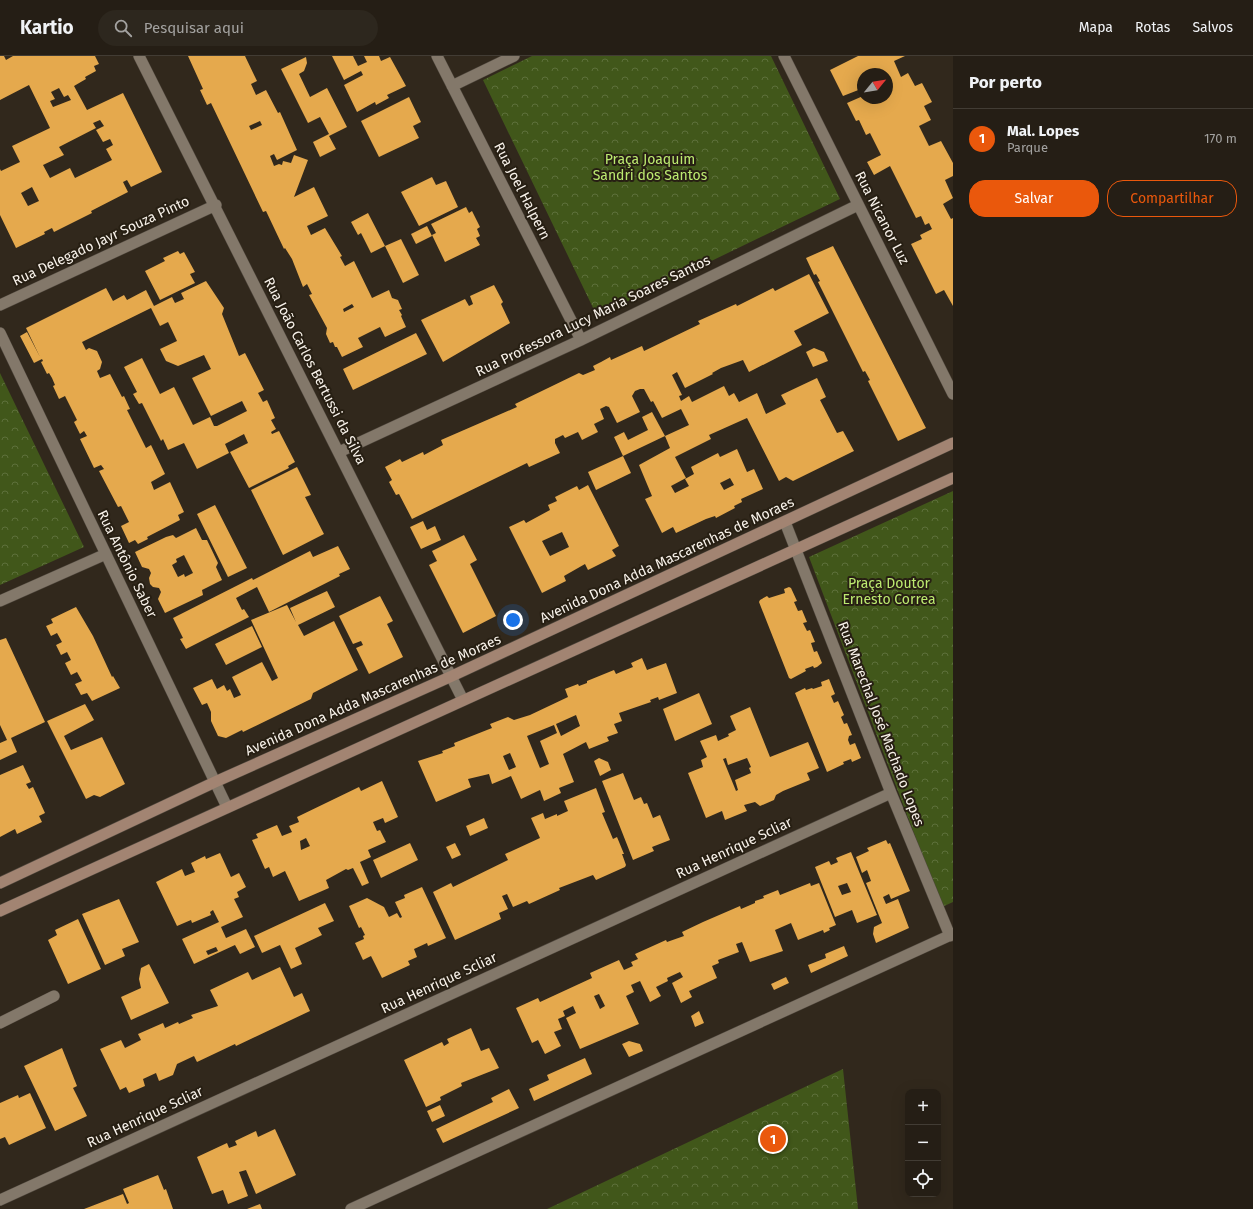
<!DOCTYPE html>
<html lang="pt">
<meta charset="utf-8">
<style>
:root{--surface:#251e15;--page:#2d271e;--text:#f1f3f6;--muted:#a3a2a0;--line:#423c34;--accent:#ea580c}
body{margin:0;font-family:"Fira Sans",sans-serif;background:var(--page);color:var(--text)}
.controls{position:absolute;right:12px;bottom:12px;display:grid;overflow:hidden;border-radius:8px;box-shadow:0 4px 16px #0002}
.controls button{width:36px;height:36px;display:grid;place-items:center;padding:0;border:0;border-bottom:1px solid var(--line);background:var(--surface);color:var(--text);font:20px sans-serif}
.compass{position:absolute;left:857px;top:12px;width:36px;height:36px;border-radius:50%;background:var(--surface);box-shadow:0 4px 16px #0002;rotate:60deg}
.you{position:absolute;left:513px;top:564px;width:14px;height:14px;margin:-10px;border:3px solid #fff;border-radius:50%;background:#1a73e8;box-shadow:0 0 0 6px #1a73e833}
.badge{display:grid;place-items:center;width:26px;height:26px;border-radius:50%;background:var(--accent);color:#fff;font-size:13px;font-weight:700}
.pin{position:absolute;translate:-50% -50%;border:2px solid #fff;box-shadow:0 1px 4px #0006}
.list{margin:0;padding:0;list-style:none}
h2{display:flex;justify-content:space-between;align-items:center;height:52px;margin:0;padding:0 16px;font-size:17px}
h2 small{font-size:13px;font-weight:400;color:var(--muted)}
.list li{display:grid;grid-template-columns:26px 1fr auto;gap:12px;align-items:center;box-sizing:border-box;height:60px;padding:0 16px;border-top:1px solid var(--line)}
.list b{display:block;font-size:15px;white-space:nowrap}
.list p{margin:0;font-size:13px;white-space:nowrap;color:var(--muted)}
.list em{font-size:13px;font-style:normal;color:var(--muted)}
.actions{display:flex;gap:8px;padding:12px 16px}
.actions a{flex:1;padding:9px 0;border:1px solid var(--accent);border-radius:16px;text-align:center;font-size:14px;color:var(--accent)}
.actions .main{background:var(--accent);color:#fff}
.icon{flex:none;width:22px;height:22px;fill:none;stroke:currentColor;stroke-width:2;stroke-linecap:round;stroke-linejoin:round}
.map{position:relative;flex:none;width:953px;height:1153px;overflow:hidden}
header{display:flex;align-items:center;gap:24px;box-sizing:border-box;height:56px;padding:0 20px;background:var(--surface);border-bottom:1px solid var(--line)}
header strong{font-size:19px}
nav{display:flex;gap:22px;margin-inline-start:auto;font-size:14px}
.search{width:280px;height:36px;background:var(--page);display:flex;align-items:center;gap:10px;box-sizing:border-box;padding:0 14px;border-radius:22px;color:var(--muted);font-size:15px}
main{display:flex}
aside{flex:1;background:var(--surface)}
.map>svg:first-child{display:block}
</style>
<header>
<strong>Kartio</strong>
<div class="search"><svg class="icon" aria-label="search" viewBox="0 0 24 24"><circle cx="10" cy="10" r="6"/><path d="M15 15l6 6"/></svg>Pesquisar aqui</div>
<nav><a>Mapa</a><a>Rotas</a><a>Salvos</a></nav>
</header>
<main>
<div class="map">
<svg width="953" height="1153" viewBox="0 0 953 1153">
<defs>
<pattern id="park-crowns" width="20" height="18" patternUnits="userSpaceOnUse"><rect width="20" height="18" fill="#41571a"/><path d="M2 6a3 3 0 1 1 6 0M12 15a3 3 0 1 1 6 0" fill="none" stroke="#5d703b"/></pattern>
</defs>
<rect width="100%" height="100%" fill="#31281c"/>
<path fill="url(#park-crowns)" d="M532,0h239l69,143 -243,117 -114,-236z
M0,317l84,174 -84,38z
M953,435v411l-11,5 -133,-350z
M843,1013l15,140h-311z"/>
<path fill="#e5a94d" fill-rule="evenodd" d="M0,0h4l2,4 7,-4h82l4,8 -5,2 2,5 -11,6 1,2 -12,7 13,24 36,-17 39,79 -31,15 -4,-7 -4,2 5,10 -37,19 1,2 -38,19 -2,-4 -8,4 1,2 -29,14 -16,-33v-46l1,2 19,-9 -8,-16 38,-18 -21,-43 -29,15zM59,32l5,9 4,-2 3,5 -18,7 -3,-6 5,-2 -4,-7zM100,64l4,6 -8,4 7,12 7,-3 3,6 -7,4 6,11 -37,18 -5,-10 -20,10 -7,-13 21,-10 -5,-8 37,-19 -3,-5zM32,131l7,14 -11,5 -7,-13z
M188,0h57l12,25 -6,3 5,11 10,-5 12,23 2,-1 17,38 -20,10 -3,-6 -4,2 4,10 5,-2 3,1 1,-4 8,2 3,-8 14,5 -14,37 20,-10 14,29 -21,10 4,9 14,-7 17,28 -2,1 5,9 9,-5 18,37 17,-8 3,8 6,2 4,9 -3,1 3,5 -1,1 5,11 -21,10 -5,-10 -22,11 5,9 -21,10 -5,-10h-2l-2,-5 -3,1 -4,-9 1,-6 -18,-33 3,-1 -5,-10 -4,3 -11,-28 -7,-11 -1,1 -18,-38 -3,1 -52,-109 -4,2 -7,-15 3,-1zM260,65l2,4 -11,5 -2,-4zM352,248l2,3 -10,5 -1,-3z
M332,0h21l5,10 9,-4 -3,-6h15l2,5 9,-4 16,29 -19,9 2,3 -13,7 -1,-3 -18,10 -13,-27 19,-10 -2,-4 -17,9z
M858,0h47l-11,5 7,16 7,-4 7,13 7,-3 10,19 -8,4 7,14 -12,6 10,20 12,-5 12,22v13l-8,4 8,18 -10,6 8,15 2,-1v88l-9,-16 -8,4 -25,-50 11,-5 -2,-4 12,-6 -3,-6 -4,2 -4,-9 -5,2 -26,-52 -16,9 -7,-13 14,-7 -11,-22 -4,2 -7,-15 -3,1 -9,-18 16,-7v2h24v-24h-24v19l-2,-4 -18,7 -13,-26z
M306,1l1,6 -3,8 -5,3 11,23 17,-9 20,39 -18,9 7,13 -16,8 -7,-15 16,-8 -9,-17 -12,6 -27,-54z
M409,41l12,25 -8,4 6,12 -40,19 -18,-36z
M432,121l4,8 10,-4 12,26 -39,19 -18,-34z
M466,151l3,6 3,-2 8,16 -3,2 3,7 -4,2 4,7 -35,17 -13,-27 4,-2 -5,-9z
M368,157l17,33 16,-7 18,36 -16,8 -18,-37 -14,7 -10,-20 -3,2 -7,-13z
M427,170l5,10 -16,8 -5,-10z
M833,190l93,182 -28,13 -30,-60 2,-1 -5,-9 -2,1 -45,-90 2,-1 -4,-7 -2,1 -8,-17z
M178,195l2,3 4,-2 11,20 -5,2 5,9 -35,17 -15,-29 20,-10 -2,-3z
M809,218l20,39 -35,18 8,14 -53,27 -6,-12 -22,8 -9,5 1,1 -28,14 -8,-16 -5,3 10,20 -3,1 2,5 8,-5 3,6 32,-16 5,10 5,-3 5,9 18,-9 9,21 20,-10 -5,-9 36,-17 9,19 -6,3 17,33 6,-2 11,20 -61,30 -7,-4 -7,4 -32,-63 -38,17 2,4 -36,18 11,21 -15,8 4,7 14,-7 -4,-7 9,-5 -3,-7 27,-14 2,4 17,-8 10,23 7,-3 9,20 -22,10 1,3 -8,4 1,2 -19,10 -1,-2 -9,3 -30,14 -3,-6 -11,6 -17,-34 7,-3 -13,-31 31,-17 -5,-12 24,-11 -8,-16 -19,9 -9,-17 -2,1 -7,-13h-4l-5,2 -3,5 8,16 -23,11 -8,-16 -3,-1 -6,3 4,10 -10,5 4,8 -16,8 -4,-8 -13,6 -2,-3 -8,4v4l5,10 -31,14 -2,-4 -115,56 -13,-25 -3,1 -7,-13 3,-2 -7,-13 15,-8 2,3 21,-10 1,3 19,-10 -2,-5 76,-33 -2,-3 64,-31 4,2 12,-5 -2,-4 8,-4 9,-5 1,3 31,-14 2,5 56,-27 -2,-3 38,-17 1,2 36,-18 2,3zM730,422l4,7 -10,5 -4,-7z
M206,225l18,27 -2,6 17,42 6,-3 19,37 -6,3 5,9 4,-2 8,18 -4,2 5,9 -5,3 1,2 7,-3 16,31 -7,4 1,2 -40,20 -19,-36 18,-9 -4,-9 -19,10 4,9 -32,16 -13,-26 -16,7 -5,-11 -2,2 -19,-38 -3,1 -6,-10 4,-2 -13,-25 18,-9 18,36 14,-7 19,38 17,-8 4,9h3l30,-15 -5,-10 -31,15 -19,-38 19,-9 -7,-14 -26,11 -12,-5 -6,-12 17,-8 -9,-19 -8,4 -9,-18 -69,34 4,8 3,-2 8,3 5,11 -2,7 -3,2 3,7 10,-4 12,23 2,-1 6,13 -3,1 19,38 5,-3 14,29 -14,8 3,8 16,-8 14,30 -6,3 2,5 -33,17 1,2 -10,5 -3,-4 -6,3 -8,-17 8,-4 -8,-16 -3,1 -19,-36 5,-2 -3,-4 -7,3 -14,-29 7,-3 -3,-5 -4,3 -6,-12 3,-2 -12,-24 -6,3 -6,-13 2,-1 -3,-7 -3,-5 -2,1 -6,-12 2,-1 -1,-2 -8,4 -14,-27 7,-4 13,25 -14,-29 80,-40 7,13 11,-6 3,5 19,-10 8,16 18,-9 3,6 9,-4 -3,-6z
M494,229l9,17 -2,2 9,19 -67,39 -22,-42 44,-21 4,7 4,-2 -3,-8z
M416,277l11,21 -74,36 -10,-21z
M814,292l10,4 4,9 -15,6 -7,-15z
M652,356l13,24 -42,20 -9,-19 10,-5 4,8 20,-10 -6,-13z
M623,400l8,17 -35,17 -8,-18z
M297,411l14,28 -6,2 19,37 -41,21 -32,-65z
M588,429l31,61 -7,4 4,6 -28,14 -3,-6 -21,12 2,5 -24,12 -33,-66 15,-7 2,3 24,-13 -2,-5 9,-4 -2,-4 22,-11 2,4zM562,476l7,15 -19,9 -8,-15z
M215,449l32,63 -19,9 -31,-63z
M423,465l4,9 8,-4 6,14 -20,9 -11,-22z
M196,472l6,12h5l11,23 -2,4 6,13 -20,10 1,5 -38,18 -7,-14 3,-7 -2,-4 -6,-1 -3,-3 -1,-6 2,-5 -2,-4 -7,-2 -7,-15 31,-15 7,-2 3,3zM184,499l9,18 -8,4 -1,-3 -6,3 -6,-12 5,-3 -1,-3z
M464,479l13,25 -7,4 26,52 -33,17 -34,-68 8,-4 -5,-10z
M338,490l12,23 -11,5 1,2 -71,36 -12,-25 -21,11 6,12 2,-1 5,8 -63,32 -6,-10 3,-1 -10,-20 79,-40 1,2 57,-29 3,6z
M789,531l2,1 6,13 -3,1 4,9 4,-1 5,12 -4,1 4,8 3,-1 5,12 -4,1 3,9 3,-1 5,12 -5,4 -3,1 -1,-2 -8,3 1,2 -15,8 -2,-1 -30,-76 1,-2 7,-4 2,2 16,-5 -1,-4z
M327,535l8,16 -37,18 6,11 30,-15 24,49 -45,23 -2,6 -68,33 -1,-2 -16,8 -8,-2 -7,-15v-9l-4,-9 -5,2 -9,-17 19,-9 5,10 7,-4 3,6 3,-2 4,9 7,-3 -9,-18 30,-15 10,19 6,-3 -27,-58 36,-15 9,17 -6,-14z
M380,540l13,25 -6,3 16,33 -34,17 -13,-26 7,-3 -2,-4 -8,3 -14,-28z
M76,551l17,29 19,41 1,-1 7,12 -28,13 -5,-8 -6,2 -6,-11 7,-3 -5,-9 -6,3 -6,-12 6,-3 -4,-8 -6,3 -5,-10 6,-3 -5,-9 -6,3 -5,-10 7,-3 -2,-4z
M252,570l10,21 -36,18 -11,-21z
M6,582l39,84 -34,16 6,14 -17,8v-17l7,-3 -7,-15v-85z
M642,602l5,12 19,-7 11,30 -18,7 -1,-3 -8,3 1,2 -32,11 3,8 -8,3 4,9 -11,4 2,4 -20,8 -3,-7 -23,12 11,28 -15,6 2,5 -17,8 -4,-11 -19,9 -10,-23 -19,8 -3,-10 -21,5 3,8 -35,15 -18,-41 25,-8 -1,-2 13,-5 -1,-3 38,-15 -2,-4 18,-7 6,3 16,-5 38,-18 -3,-8 13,-5 1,2 8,-3v-2l27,-11 2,4 7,-3 10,-4 -2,-4zM576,659l4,11 -19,10 -5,-12zM554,669l3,8 -17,8 9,23 -9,4 -13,-32zM510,697l6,14 -7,3 -6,-14z
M829,623l6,15 -4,2 3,7 4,-2 6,14 -3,2 3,7 3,-1 5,12 -3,1 -1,4 2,5 5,-2 6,15 -9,4 -1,-3 -8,3 1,2 -17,8 -32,-79 10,-5 1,2 6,-2 1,1 9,-3 -1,-4z
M699,637l13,31 -37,17 -12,-32z
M85,648l9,16 -30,16 7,14 31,-13 23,47 -25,13 -6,-2 -8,4 -39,-78z
M750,651l20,50 38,-15 11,26 -12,5 3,7 -27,11 -7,4 -2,5 -14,6 -5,-4 -11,3 3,6 -22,9 -3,-9 -16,7 -18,-45 15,-6 -2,-7 6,-3 -7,-16 16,-6 2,6 11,-5 -1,-2 8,-4 -6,-14zM726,702l2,7 19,-7 4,9 -2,1 2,5 -16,7 3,10 -2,1 -13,-32z
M599,702l9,4 3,8 -11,6 -6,-15z
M23,709l8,17 -5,2 3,5 4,-2 12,26 -6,3 3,6 -25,12 -2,-5 -15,8v-62z
M623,717l11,27 7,-3 3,7 3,-1 6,15 7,-3 10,25 -18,7 2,4 -21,9 -31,-79z
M382,725l16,36 -13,6 -2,-5 -10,4 4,9 3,-1 6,12 -18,8 3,7 -11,5 9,21 -7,3 -9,-18 -5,2 -2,-1 -20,11 3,8 -30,13 -14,-30 -12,6 -4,-10 -4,2 -13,-29 6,-2 -2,-4 21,-9 5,11 10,-4 -3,-6 10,-4 -2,-5 62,-30 2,4zM306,782l4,8 -9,4 -1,-9z
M596,732l9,24 -3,1 11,26 4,-2 7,17h-2l4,11 -1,2 -29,13 -3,-5 -34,13 1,2 -31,14 -2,-3 -14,6 -6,-13 -5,2 6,13 -9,4 2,6 -46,21 -22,-48 18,-9 2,4 55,-27 -3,-6 35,-16 -9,-20 12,-5 2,6 12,-5v2l11,-5 -4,-10z
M484,762l4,10 -18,8 -4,-10z
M886,784l2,4 2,-1 20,48 -19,8 -2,-5 -6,3 3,7 12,-5 11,29 -33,15 -3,-9 1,-7 8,-4 -16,-40 5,-2 -4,-11 -5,3 -6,-16 13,-6 -2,-3z
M410,787l8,17 -37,18 -8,-18z
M455,787l6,12 -9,4 -6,-12z
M851,796l26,63 -20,8 -5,-13 -17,7 -20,-50 14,-6 2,4 7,-3 -2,-4zM847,827l4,9 -9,3 -4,-9z
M220,797l11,24 8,-4 7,14 -9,5 2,5 -5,2 9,18 -22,10 5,11 20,-9 9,18 -15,7 -5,-9 -41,19 -12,-25 37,-17 -6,-12 -3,2 1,3 -19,8 -1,-3 -14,6 -21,-44 26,-13 3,7 10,-4 -4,-9 14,-7 1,3zM216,891l2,4 -10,4 -2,-4z
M810,827l1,3 8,-3 17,42 -7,3 1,2 -6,3 -1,-3 -25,10 -7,-17 -16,7 8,21 -33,11 -8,-20 -6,2 3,8 -21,8 1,3 -7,3 5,12 -28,13 3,6 -11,6 -9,-20 11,-6 -3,-5 -13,6 1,3 -12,6 5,9 -11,6 -10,-21 -9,4 3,7 -8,4 13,28 -59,25 -14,-31 10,-5 -3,-7 -10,5 2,5 -7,3 4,10 -8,3 7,14 -16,8 -7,-14 -6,3 -16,-35 22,-10 2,4 52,-24 -2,-5 29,-13 5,10 9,-4 -2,-4 7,-3 -3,-5 31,-14 1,2 17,-6 -2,-4 21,-10 37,-16 1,3 14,-6v-2l9,-3 -1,-2 15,-6 2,5zM599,938l6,12 -5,3 -6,-13z
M422,831l24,51 -18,8 -1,-3 -13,6 3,8 -9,4 2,4 -28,13 -11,-22 -8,4 -8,-17 9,-4 -1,-3 2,-1 -4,-8 -2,1 -10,-22 18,-8 17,9 5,10 8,-4 3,5 2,-1 -7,-15 10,-4 -1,-3z
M119,843l20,43 -17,7 3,7 -20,9 -23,-51z
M325,847l9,18 -16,7 4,7 -27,13 7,16 -11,5 -11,-24 -18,8 -8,-17z
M78,863l23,50 -33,15 -20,-44 9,-5 -2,-5z
M844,890l4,10 -37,17 -3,-8 18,-7 -1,-4z
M149,908l20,39 -38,17 -10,-23 20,-9 -2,-9 2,-11z
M280,911l14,30 8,-4 8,18 -74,35 -1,-2 -38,18 -3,-6 -17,8 -4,11 -14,6 -3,-8 -13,6 2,7 -16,7 -3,-6 -6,3 -20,-41 21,-9 4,8 16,-8 -3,-6 25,-11 2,5 13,-6 1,2 14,-6 -2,-3 27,-9 -8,-16 38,-18 4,8z
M786,921l3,6 -15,7 -3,-6z
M699,955l5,12 -9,4 -4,-11z
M471,972l10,23 8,-3 10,20 -38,15 1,3 -22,11 1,3 -15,7 -22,-47 38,-18 2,4 5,-3 -2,-4z
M629,985l11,3 3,7 -14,6 -7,-13z
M62,992l15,38 -4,2 14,28 -32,15 -31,-65z
M585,1002l7,16 -58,27 -5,-12 20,-9 -2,-5z
M509,1033l10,19 -76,35 -7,-14 57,-27 -2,-4z
M30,1037l16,35 -37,17 -4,-8 -5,2v-36l18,-8 1,3z
M440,1049l5,11 -13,6 -5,-11z
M275,1073l21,46 -40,19 -10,-24 -7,2 9,24 -20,8 -5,-14 -11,4 -15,-37 30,-14 2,5 8,-3 -2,-4 21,-10 2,6z
M158,1119l6,15 2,-1 7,20h-89l39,-15 4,10 2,-1 -6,-14z
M260,1148l2,5h-15z"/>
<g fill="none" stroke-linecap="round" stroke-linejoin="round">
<defs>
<path id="minor" d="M139,0l324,644
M437,0l144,284
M784,0l169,338
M452,30l62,-30
M0,249l216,-100
M0,277l227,474
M339,396l242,-112 277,-135
M785,466l106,271 59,143
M0,545l106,-47
M0,967l54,-27
M0,1144l891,-407
M351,1153l602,-275"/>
<path id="secondary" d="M0,827l215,-101 237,-106 501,-233
M0,855l953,-433"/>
</defs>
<use href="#minor" stroke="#4f473d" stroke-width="12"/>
<use href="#secondary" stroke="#4f473d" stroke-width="12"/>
<use href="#minor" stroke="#83786a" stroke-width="11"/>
<use href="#secondary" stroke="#a28472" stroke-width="11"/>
</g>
<g text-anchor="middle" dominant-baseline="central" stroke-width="4" stroke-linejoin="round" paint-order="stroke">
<g font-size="14" fill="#bcea70" stroke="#271f13">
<text x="650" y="103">Praça Joaquim<tspan x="650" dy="16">Sandri dos Santos</tspan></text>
<text x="889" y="527">Praça Doutor<tspan x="889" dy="16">Ernesto Correa</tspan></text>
</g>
<g font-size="14" fill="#f8f2ea" stroke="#271f13">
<text transform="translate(522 135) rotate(63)">Rua Joel Halpern</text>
<text transform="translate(882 162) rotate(63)">Rua Nicanor Luz</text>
<text transform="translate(101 185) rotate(-25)">Rua Delegado Jayr Souza Pinto</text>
<text transform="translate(593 260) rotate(-26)">Rua Professora Lucy Maria Soares Santos</text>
<text transform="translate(315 315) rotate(63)">Rua João Carlos Bertussi da Silva</text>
<text transform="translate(667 504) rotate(-25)">Avenida Dona Adda Mascarenhas de Moraes</text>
<text transform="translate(127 508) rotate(64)">Rua Antônio Saber</text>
<text transform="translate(373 639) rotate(-24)">Avenida Dona Adda Mascarenhas de Moraes</text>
<text transform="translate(881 668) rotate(69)">Rua Marechal José Machado Lopes</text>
<text transform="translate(734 792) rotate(-25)">Rua Henrique Scliar</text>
<text transform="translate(439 927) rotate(-25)">Rua Henrique Scliar</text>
<text transform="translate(145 1061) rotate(-25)">Rua Henrique Scliar</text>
</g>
</g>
</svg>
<div class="controls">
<button>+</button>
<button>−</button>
<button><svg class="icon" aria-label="locate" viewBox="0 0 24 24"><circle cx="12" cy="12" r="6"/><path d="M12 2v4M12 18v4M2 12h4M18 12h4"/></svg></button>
</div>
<svg class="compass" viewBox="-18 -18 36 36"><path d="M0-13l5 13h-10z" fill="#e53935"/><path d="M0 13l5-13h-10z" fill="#a3a2a0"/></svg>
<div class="you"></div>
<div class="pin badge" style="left:773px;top:1083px">1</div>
</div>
<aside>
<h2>Por perto<small></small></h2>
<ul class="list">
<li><span class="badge">1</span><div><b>Mal. Lopes</b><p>Parque</p></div><em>170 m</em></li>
</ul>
<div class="actions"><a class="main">Salvar</a><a>Compartilhar</a></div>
</aside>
</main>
